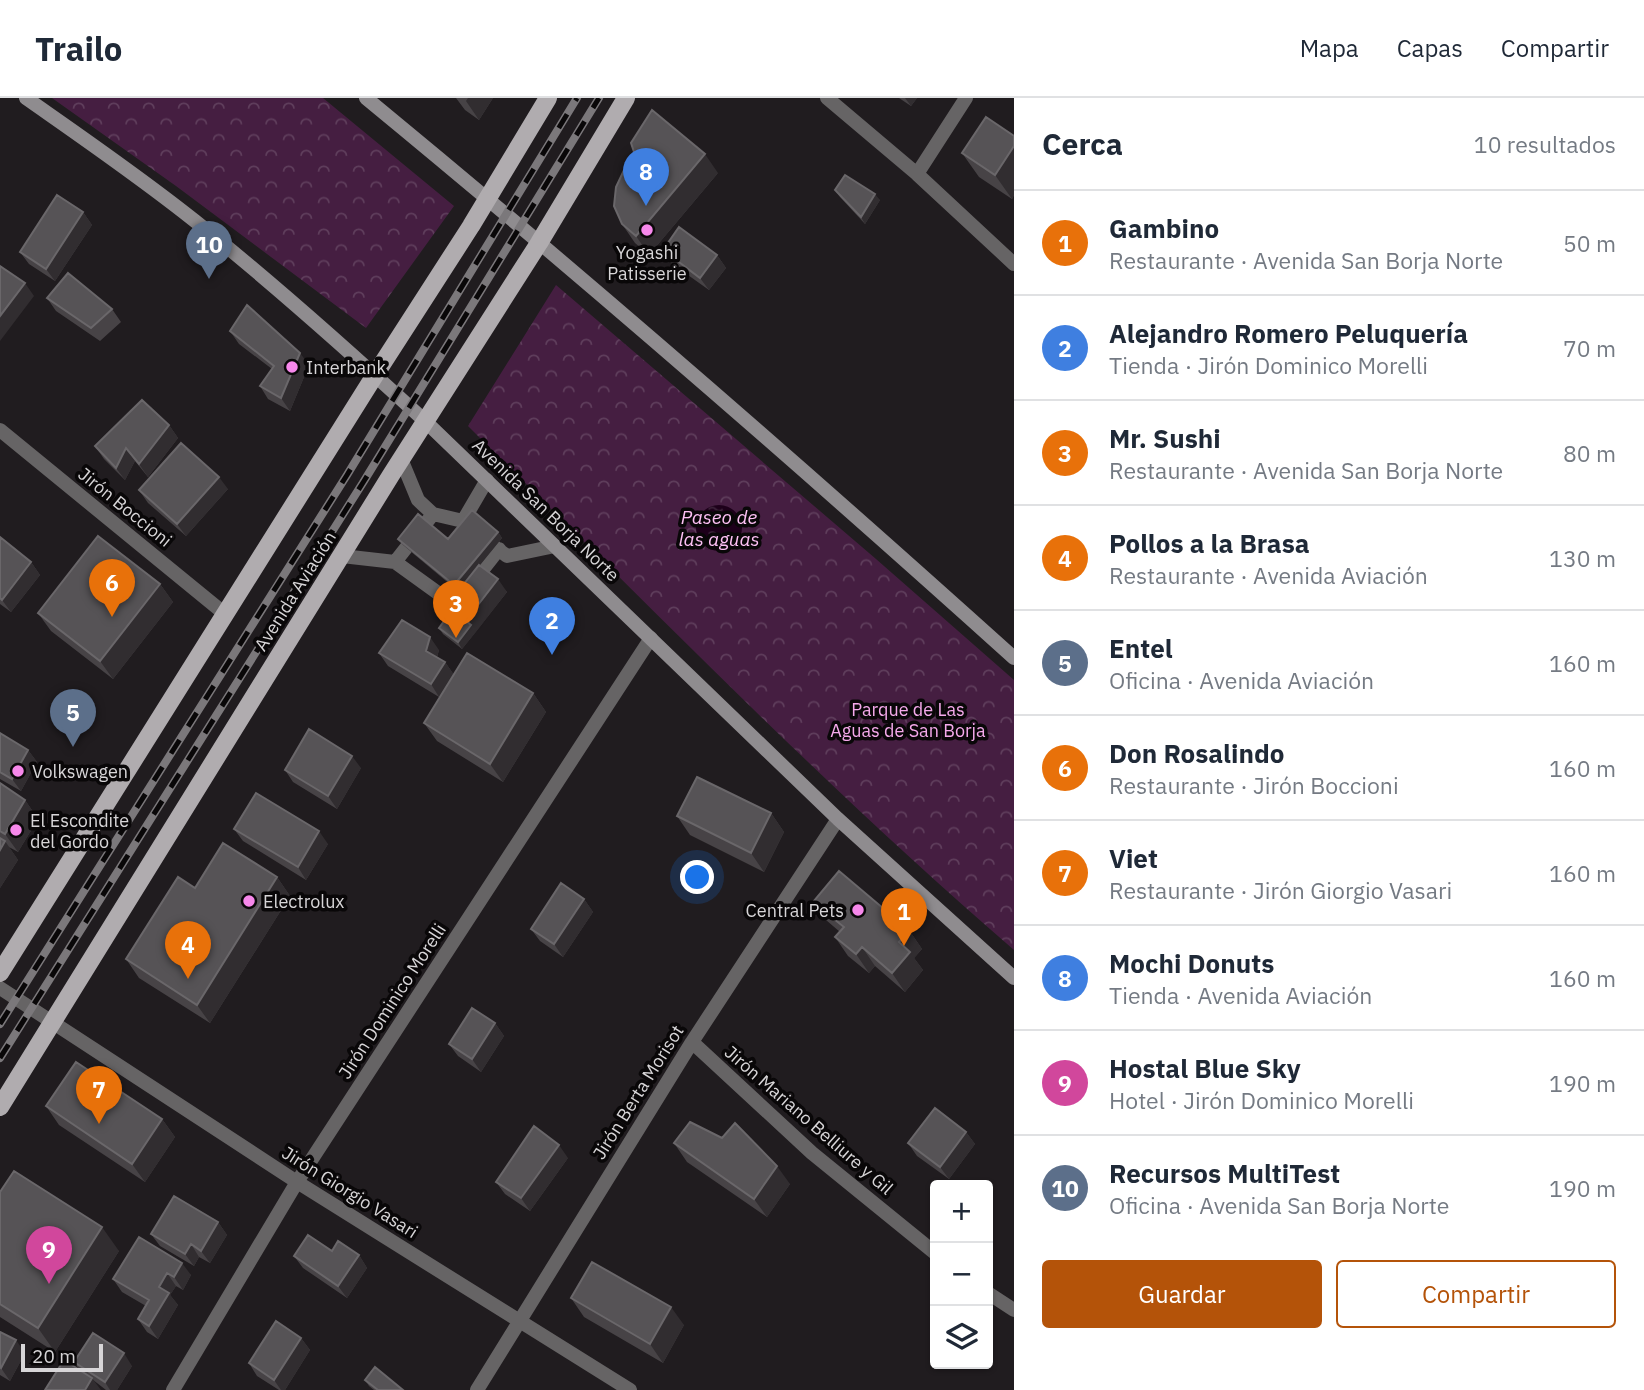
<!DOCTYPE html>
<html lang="es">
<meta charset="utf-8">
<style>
:root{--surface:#fff;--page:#f6f6f7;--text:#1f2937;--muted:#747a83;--line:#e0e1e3;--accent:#b45309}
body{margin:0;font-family:"IBM Plex Sans",sans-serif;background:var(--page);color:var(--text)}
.controls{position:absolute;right:21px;bottom:21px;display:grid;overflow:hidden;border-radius:7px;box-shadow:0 2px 5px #0004}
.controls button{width:63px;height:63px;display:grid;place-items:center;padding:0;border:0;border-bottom:2px solid var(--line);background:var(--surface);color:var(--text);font:35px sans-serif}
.scale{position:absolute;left:21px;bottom:18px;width:82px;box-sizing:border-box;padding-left:7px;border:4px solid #d7d5d7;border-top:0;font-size:19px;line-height:24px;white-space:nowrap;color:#d7d5d7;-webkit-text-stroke:5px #090708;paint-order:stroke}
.you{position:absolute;left:698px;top:780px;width:24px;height:24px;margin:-18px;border:5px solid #fff;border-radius:50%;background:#1a73e8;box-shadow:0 0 0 10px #1a73e833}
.badge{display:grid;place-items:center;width:46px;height:46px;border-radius:50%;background:var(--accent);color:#fff;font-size:23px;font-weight:700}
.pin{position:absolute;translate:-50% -58px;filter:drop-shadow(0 2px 4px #0008)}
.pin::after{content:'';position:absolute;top:37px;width:24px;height:21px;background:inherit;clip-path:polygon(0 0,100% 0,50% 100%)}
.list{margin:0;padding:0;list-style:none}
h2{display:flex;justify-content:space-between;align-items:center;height:91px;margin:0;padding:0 28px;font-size:30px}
h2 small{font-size:23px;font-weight:400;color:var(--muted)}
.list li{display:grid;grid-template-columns:46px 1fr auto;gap:21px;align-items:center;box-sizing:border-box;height:105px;padding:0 28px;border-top:2px solid var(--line)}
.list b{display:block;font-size:26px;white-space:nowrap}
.list p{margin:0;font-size:23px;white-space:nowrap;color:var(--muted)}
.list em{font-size:23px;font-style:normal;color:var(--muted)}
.actions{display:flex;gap:14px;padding:21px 28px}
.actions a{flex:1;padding:16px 0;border:2px solid var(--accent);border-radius:7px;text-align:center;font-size:24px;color:var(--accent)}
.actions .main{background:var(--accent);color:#fff}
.icon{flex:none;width:38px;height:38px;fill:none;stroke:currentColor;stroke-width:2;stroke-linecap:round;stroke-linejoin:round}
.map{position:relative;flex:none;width:1014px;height:1292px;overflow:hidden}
header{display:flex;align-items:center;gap:42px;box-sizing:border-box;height:98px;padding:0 35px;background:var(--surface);border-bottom:2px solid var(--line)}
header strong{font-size:33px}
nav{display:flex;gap:38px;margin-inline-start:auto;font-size:24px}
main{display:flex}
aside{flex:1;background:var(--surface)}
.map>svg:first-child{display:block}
</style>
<header>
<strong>Trailo</strong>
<nav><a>Mapa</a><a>Capas</a><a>Compartir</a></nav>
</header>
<main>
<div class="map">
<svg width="1014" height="1292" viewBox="0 0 1014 1292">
<defs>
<pattern id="park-crowns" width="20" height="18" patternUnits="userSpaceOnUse" patternTransform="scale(1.75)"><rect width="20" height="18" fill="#451e41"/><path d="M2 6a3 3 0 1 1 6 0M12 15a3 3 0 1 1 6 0" fill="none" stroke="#5f3e5c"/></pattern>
<pattern id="water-ripples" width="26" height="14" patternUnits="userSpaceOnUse" patternTransform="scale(1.75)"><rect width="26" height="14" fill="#1d001a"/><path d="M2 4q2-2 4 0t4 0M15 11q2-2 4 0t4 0" fill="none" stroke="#3d243b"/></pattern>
</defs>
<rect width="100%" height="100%" fill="#201c1f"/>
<path fill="url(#park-crowns)" d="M52,0h271l131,108 -88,122 -190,-142z
M556,187l320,274 138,121v270c-191,-165 -367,-346 -546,-524z"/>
<path fill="url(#water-ripples)" d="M696 430a23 23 0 1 1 46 0a23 23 0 1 1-46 0Z"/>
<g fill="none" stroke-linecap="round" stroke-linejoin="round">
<path stroke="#666465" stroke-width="14" d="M401,361l17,41 15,14 -7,9
M433,416l30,7
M469,428l-6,-5 24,-41
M495,449l12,9 48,-10
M342,458l53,6 11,-14
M395,464l54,39h9l41,-52"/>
<path stroke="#666465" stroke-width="14" d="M827,0l90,76 97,90
M917,76l49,-76
M0,332l225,184
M0,890l297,194 333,208
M692,944l120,111 123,100
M988,1195l26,17
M173,1292l124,-208 354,-544
M477,1292l215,-348 146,-223"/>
<path stroke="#8f8c8f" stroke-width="14" d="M26,0c57,40 114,79 169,123 79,63 155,131 230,200l413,398 176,159
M366,0c220,181 436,369 648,560"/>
<path stroke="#b0acaf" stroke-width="18" d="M0,875l375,-598 96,-149 77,-128
M0,1009l391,-632 148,-232 87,-145"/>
<defs>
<path id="rail" d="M0,926l347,-549 230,-377
M0,960l364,-577 235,-383"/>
</defs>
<use href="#rail" stroke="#7b787b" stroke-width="8"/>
<use href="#rail" stroke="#090708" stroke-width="5" stroke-dasharray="16" stroke-linecap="butt"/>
</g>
<path fill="#474346" d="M456,0h37l-14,22 -14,-10z
M899,0h18l-6,8z
M1014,38v59l-2,4 -33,-22 -17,-24z
M718,75l-69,82 -14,-12 -13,-19z
M835,92l45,10 -15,24 -25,-27z
M83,114l9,13 -37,56 -26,-17 -9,-12z
M663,152l54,5 9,13 -17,22 -38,-27z
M47,200l65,11 9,13 -21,19 -44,-30z
M230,233l79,34 -19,46 -22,-12 -8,-13 12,-17 -33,-25z
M169,327l9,13 -30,39 -13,-16 -10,19 -21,-21 -9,-13z
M228,391l-42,47 -38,-33 -9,-13z
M498,434l4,6 -22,27 27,27 -45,57 -19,-15 -4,-6 13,-17 -4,-7 10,-13 -55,-46 -5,-6h50z
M0,439l31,25 9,13 -29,37 -11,-8z
M160,486l13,18 -60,77 -62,-48 -13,-18z
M439,552l-2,7 8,5 9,13 79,18 13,19 -43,70 -66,-41 -13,-18 29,-47 -14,21 -51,-31 -9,-13z
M0,635l28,17 9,12 -16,29 -21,-12z
M361,670l-24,41 -44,-27 -8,-12z
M0,685l25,17 13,19 -20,33 -9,-5 9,13 -18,28z
M771,715l13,19 -20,40 -74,-37 -13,-19z
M234,731l94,15 -22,36 -63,-39z
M277,779l13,19 -80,127 -71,-45 -13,-19 69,-71z
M584,801l9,13 -30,45 -23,-16 -9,-12z
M813,804l96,28 13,19 -8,9 9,12 -18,22 -30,-26 -6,7 -21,-17 -13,-19 5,-5 -14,-12z
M495,925l9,13 -23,36 -23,-16 -9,-12z
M46,1008l116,13 13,18 -30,45 -86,-57z
M966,1034l9,12 -26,35 -32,-23 -9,-13z
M674,1045l116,41 -23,33 -80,-55z
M568,1060l-38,53 -25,-17 -9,-12z
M0,1094l119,59 -64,101 -55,-35z
M218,1124l9,13 -17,28 -11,-6 -5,9 -34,-20 -9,-12z
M139,1139l52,38 -8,15 -7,-4 -6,9 8,10 -20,34 -11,-7 -9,-13 8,-13 -24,-14 -9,-13z
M332,1153l27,4 8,13 -20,30 -44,-30 -9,-12z
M571,1200l113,27 -21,38 -79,-46z
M0,1234l25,21 -15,28 -10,-6z
M301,1240l9,12 -25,40h-6l-22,-14 -8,-13z
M74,1264l58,4 -15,24h-11l-27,-21z
M365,1282l38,10h-29l-5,-4z"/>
<path fill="#312d30" d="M468,0h25l-14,22 -13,-19z
M905,0h12l-6,8z
M1014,48v49l-2,4 -17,-24z
M705,56l13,19 -69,82 -13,-19z
M875,96l5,6 -15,24 -4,-7z
M83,114l9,13 -37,56 -9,-12z
M717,157l9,13 -17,22 -9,-12z
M25,185l9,13 -34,45v-25z
M300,255l9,12 -19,46 -9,-13z
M169,327l9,13 -30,39 -9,-13z
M126,350l9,13 -10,19 -9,-12z
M219,379l9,12 -42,47 -9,-12z
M498,434l4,6 -44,54 -4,-7z
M31,464l9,13 -29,37 -9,-12z
M498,481l9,13 -31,40 -9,-13z
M160,486l13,18 -60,77 -13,-18z
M471,527l5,7 -14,17 -4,-7z
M430,539l9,13 -4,14 -9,-13z
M445,564l9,13 -15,22 -8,-13z
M533,595l13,19 -43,70 -13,-18z
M28,652l9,12 -16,29 -9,-12z
M352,658l9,12 -24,41 -9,-13z
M25,702l13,19 -20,33 -13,-18z
M771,715l13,19 -20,40 -13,-19z
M319,733l9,13 -22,36 -8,-13z
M5,743l13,19 -18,28v-38z
M277,779l13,19 -80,127 -13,-18z
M584,801l9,13 -30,45 -9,-13z
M909,832l13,19 -8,9 9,12 -18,22 -13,-19 7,-31z
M862,849l13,19 -6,7 -13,-19z
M495,925l9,13 -23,36 -9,-13z
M162,1021l13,18 -30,45 -13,-18z
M966,1034l9,12 -26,35 -9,-12z
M559,1047l9,13 -38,53 -9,-13z
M777,1068l13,18 -23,33 -13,-18z
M218,1124l9,13 -17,28 -9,-12z
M102,1129l17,24 -64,101 -17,-24z
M191,1146l8,13 -5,9 -9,-12z
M359,1157l8,13 -20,30 -9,-12z
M182,1165l9,12 -8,15 -9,-13z
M167,1175l9,13 -6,9 8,10 -20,34 -9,-13 10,-39z
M671,1209l13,18 -21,38 -13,-19z
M301,1240l9,12 -25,40h-4l-7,-10z
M16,1242l9,13 -15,28 -9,-13z
M124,1255l8,13 -15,24h-7l-5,-8z
M92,1280l9,12h-16z"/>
<path fill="#565356" stroke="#6a676a" stroke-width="2" d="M652,12l53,44 -69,82 -14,-12 -8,-18 2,-19 8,-17 12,-12 -5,-15z
M986,19l28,19v10l-19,29 -33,-22z
M845,77l30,19 -14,23 -26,-27z
M57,97l26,17 -37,57 -26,-17z
M679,129l38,28 -17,23 -37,-28z
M0,168l25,17 -25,33z
M68,175l44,36 -21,19 -44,-30z
M247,207l53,48 -19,45 -21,-12 14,-20 -44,-35z
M142,302l27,25 -30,39 -13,-16 -10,20 -21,-22z
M181,345l38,34 -42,47 -38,-34z
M472,412l26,22 -44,53 -56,-46 20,-25 30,25z
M98,438l62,48 -60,77 -62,-48z
M0,439l31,25 -29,38 -2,-2z
M479,467l19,14 -31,40 -19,-15z
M452,512l19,15 -13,17 -19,-14z
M402,522l28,17 -4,14 19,11 -14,22 -52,-31z
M467,555l66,40 -43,71 -66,-41z
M309,631l43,27 -24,40 -43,-26z
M0,635l28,17 -16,29 -12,-7z
M697,679l74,36 -20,40 -74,-37z
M0,685l25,17 -20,34 -5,-3z
M256,695l63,38 -21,36 -64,-38z
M0,740l5,3 -5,9z
M223,745l54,34 -80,128 -71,-46 52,-82 17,11z
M839,773l70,59 -10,12 11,10 -18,21 -30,-26 -6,7 -21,-17 9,-10 -31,-25z
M561,785l23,16 -30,45 -23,-15z
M472,910l23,15 -23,36 -23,-15z
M76,964l86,57 -30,45 -86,-58z
M935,1010l31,24 -26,35 -32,-24z
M690,1024l32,16 13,-15 42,43 -23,33 -80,-56z
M534,1028l25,19 -38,53 -25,-16z
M14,1073l88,56 -64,101 -38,-24v-112z
M174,1098l44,26 -17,29 -10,-7 -6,10 -34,-20z
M308,1137l24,16 6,-10 21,14 -21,31 -44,-30z
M139,1139l43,26 -8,14 -7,-4 -8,14 10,6 -20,33 -11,-7 11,-19 -36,-21z
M592,1164l79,45 -21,37 -79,-46z
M276,1223l25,17 -27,42 -25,-17z
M0,1234l16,8 -15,28 -1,-1z
M93,1235l31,20 -19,29 -31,-20z
M64,1262l28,18 -7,12h-40z
M375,1269l28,23h-25l-13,-10z"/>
<g fill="#f788eb" stroke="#090708" stroke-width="2.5">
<circle cx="647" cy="132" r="7"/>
<circle cx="292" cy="269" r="7"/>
<circle cx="18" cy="673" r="7"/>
<circle cx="16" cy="732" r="7"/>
<circle cx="249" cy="803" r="7"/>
<circle cx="858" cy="812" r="7"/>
</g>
<g text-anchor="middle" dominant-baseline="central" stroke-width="7" stroke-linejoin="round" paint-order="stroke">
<g font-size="18" fill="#d7d5d7" stroke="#090708" text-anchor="start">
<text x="647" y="154" text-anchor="middle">Yogashi<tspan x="647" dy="21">Patisserie</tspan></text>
<text x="306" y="269">Interbank</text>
<text x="32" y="673">Volkswagen</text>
<text x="30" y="722">El Escondite<tspan x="30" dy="21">del Gordo</tspan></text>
<text x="263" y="803">Electrolux</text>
<text x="844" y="812" text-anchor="end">Central Pets</text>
</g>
<g font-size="18" fill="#d7d5d7" stroke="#090708">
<text transform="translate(125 409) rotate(39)">Jirón Boccioni</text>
<text transform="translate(546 412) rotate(44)">Avenida San Borja Norte</text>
<text transform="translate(295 493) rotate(-58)">Avenida Aviación</text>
<text transform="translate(392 903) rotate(-57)">Jirón Dominico Morelli</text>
<text transform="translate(638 994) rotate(-58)">Jirón Berta Morisot</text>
<text transform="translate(809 1022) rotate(41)">Jirón Mariano Belliure y Gil</text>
<text transform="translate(350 1094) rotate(32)">Jirón Giorgio Vasari</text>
</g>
<g font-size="18" fill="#f5a9eb" stroke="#090708">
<text x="908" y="611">Parque de Las<tspan x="908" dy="21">Aguas de San Borja</tspan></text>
</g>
<g font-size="19" font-style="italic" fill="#fec1f5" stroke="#090708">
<text x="719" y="419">Paseo de<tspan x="719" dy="22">las aguas</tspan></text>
</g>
</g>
</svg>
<div class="controls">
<button>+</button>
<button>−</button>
<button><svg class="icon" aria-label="layers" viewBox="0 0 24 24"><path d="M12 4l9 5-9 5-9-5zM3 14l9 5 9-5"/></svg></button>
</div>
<div class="scale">20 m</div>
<div class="you"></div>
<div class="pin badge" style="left:904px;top:848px;background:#e8710a">1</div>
<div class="pin badge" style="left:552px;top:557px;background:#3f7fe0">2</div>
<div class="pin badge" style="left:456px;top:540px;background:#e8710a">3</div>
<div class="pin badge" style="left:188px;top:881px;background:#e8710a">4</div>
<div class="pin badge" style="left:73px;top:649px;background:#5c6f8a">5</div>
<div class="pin badge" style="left:112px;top:519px;background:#e8710a">6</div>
<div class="pin badge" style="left:99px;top:1026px;background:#e8710a">7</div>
<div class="pin badge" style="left:646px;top:108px;background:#3f7fe0">8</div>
<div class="pin badge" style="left:49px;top:1186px;background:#d1479c">9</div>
<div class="pin badge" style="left:209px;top:181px;background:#5c6f8a">10</div>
</div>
<aside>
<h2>Cerca<small>10 resultados</small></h2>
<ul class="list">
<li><span class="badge" style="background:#e8710a">1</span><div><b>Gambino</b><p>Restaurante · Avenida San Borja Norte</p></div><em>50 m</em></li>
<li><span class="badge" style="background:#3f7fe0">2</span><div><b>Alejandro Romero Peluquería</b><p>Tienda · Jirón Dominico Morelli</p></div><em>70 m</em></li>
<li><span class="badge" style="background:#e8710a">3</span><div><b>Mr. Sushi</b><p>Restaurante · Avenida San Borja Norte</p></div><em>80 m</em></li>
<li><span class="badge" style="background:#e8710a">4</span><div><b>Pollos a la Brasa</b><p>Restaurante · Avenida Aviación</p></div><em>130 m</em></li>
<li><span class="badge" style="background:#5c6f8a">5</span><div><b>Entel</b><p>Oficina · Avenida Aviación</p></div><em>160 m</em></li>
<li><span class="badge" style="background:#e8710a">6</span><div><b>Don Rosalindo</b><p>Restaurante · Jirón Boccioni</p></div><em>160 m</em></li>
<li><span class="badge" style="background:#e8710a">7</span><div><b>Viet</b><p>Restaurante · Jirón Giorgio Vasari</p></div><em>160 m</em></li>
<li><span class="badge" style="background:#3f7fe0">8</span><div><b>Mochi Donuts</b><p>Tienda · Avenida Aviación</p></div><em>160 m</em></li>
<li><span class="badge" style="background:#d1479c">9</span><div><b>Hostal Blue Sky</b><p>Hotel · Jirón Dominico Morelli</p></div><em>190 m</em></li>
<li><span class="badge" style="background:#5c6f8a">10</span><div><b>Recursos MultiTest</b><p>Oficina · Avenida San Borja Norte</p></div><em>190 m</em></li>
</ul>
<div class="actions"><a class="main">Guardar</a><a>Compartir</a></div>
</aside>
</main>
